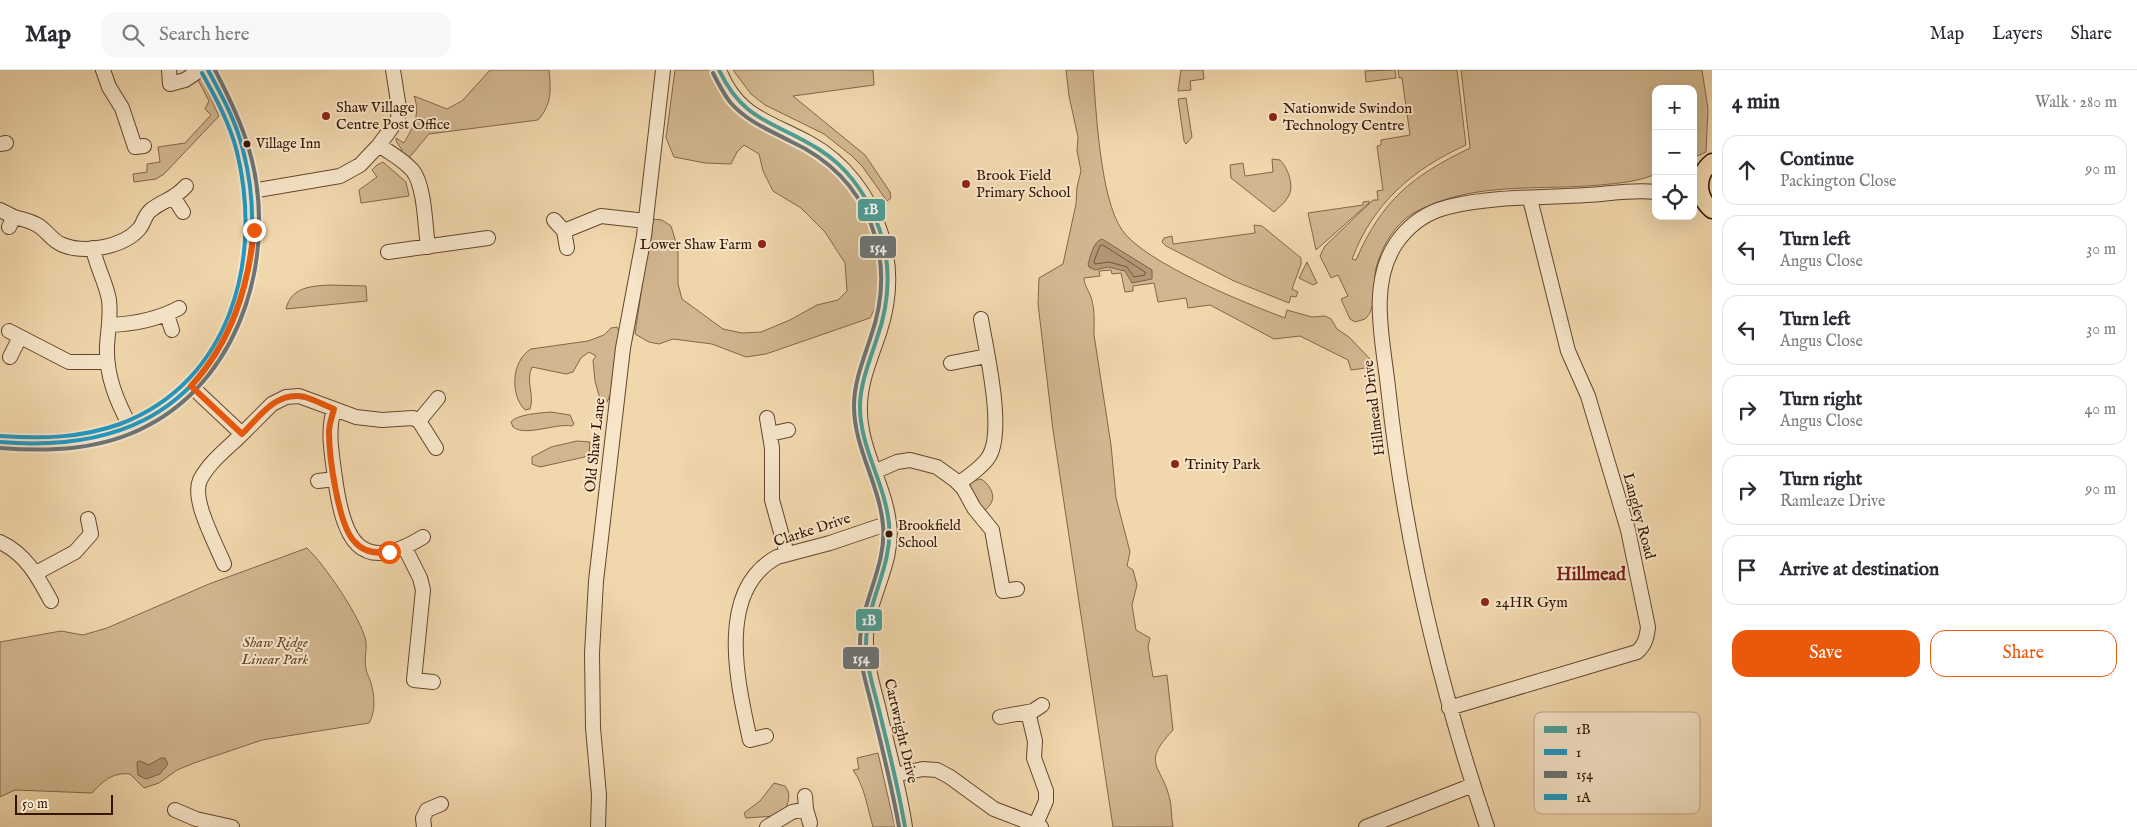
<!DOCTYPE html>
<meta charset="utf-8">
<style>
:root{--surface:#fff;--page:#f7f7f7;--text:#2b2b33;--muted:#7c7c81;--line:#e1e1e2;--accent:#ea580c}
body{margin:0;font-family:"IM FELL English",serif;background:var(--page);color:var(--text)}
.controls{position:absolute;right:15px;top:15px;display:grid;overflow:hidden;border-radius:10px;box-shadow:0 5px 20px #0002}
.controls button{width:45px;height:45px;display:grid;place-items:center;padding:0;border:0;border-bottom:1px solid var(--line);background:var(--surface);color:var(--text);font:25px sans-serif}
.scale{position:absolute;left:15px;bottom:12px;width:98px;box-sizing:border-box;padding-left:5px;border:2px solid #351502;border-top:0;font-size:14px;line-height:18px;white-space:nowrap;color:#351502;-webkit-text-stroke:4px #f6e5c9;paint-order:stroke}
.stop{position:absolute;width:15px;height:15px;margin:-11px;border:4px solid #ea580c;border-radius:50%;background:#fff}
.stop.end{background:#ea580c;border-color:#fff;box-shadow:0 1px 5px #0008}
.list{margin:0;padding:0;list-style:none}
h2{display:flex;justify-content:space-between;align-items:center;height:65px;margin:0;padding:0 20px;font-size:21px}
h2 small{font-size:16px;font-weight:400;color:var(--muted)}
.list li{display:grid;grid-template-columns:32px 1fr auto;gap:15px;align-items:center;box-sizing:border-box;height:70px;margin:0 10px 10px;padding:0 10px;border:1px solid var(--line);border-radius:15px}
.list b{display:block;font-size:19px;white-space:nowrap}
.list p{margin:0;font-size:16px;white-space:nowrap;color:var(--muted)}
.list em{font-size:16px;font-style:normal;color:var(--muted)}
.actions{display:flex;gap:10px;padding:15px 20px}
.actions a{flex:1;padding:11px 0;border:1px solid var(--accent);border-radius:15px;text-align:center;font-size:18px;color:var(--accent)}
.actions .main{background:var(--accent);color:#fff}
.icon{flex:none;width:28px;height:28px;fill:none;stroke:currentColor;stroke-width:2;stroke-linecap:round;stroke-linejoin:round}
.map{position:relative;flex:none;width:1712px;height:757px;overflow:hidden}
header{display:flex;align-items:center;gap:30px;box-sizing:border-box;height:70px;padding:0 25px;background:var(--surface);border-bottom:1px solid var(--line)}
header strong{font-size:24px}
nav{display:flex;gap:28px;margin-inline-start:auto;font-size:18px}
.search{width:350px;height:45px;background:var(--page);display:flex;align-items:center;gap:12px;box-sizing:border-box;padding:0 18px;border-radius:15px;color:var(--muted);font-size:19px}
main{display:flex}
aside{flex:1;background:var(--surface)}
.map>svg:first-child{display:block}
</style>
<header>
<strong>Map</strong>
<div class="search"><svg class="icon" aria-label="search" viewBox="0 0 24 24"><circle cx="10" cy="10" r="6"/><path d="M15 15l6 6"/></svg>Search here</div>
<nav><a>Map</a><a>Layers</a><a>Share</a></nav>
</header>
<main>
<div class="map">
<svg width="1712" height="757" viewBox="0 0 1712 757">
<rect width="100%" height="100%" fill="#f1d7ac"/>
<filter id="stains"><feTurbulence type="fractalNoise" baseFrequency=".004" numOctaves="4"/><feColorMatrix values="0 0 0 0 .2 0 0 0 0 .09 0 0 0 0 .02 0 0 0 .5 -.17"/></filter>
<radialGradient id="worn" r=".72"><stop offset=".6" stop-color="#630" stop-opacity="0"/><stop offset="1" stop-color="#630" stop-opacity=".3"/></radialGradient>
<path fill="#d1b68f" stroke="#836648" d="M490,0h59c2,20 3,34 -11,50l-109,14 -21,25 -6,-5v-4l-6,-9v-3l8,5c9,-16 17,-29 10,-47l33,13 15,-8z
M675,0h37l54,57 52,33 35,32 15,24 9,28 4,37 -3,21 -8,16 -104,36 -20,3 -34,-13 -39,-5 -14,5 -10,-2 -14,-8 17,-115 10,1 9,6 7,23v35l4,15 41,30 19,4 19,-1 29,-12 27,-15 21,-5 9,-9 -2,-28 -20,-31 -24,-24 -28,-17 -10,-20 -4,-17 -15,-9 -7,7 -6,12 -26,-1 -31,-6 -8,-19z
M733,0h140l1,15 -81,11 72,59 25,37 1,6 -4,3 -25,-35 -10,-10 -28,-22 -59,-29 -14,-11z
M1066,0h27c3,40 7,128 29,160 23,33 123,73 163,88l2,-8 25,7 13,-1 6,3 6,10 12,8 22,23 1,7 -21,3 -3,-10 -48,-24 -26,3 -64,-34 -22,3 -2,-10 -28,4 -4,-19 -21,3v5l-8,1 -4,-19 -9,1 -1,-4 -12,1 1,5 -16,2c0,7 5,13 7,19 4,12 3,25 3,38l17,110 5,53 14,54 -3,14 6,4 4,15 -5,20 4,25 14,8 -2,9 5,30 14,-2 6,55c-33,35 -11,34 -3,70 2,8 1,18 3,27h-60l-60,-397 -15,-126 1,-26 24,-14 13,-60 1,-17 4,-16 -4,-20 1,-14 -9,-41z
M1181,0h22l1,9 -14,2 1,9 -13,1z
M1395,0l1,8 -30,4 -1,-11z
M1398,0h59l9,75c-53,24 -93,58 -114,114l4,1c26,-60 56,-84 114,-112l-9,-78h241l6,39 -2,43 -13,6v-69h-37v85c-19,8 -36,9 -56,11 -54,5 -110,-2 -162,17 -12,5 -24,9 -34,18 -14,12 -23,30 -28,48 -3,15 1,41 -11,51l-10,3 -5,-3 -9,-20 7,-3 -10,-21 -7,3 -11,-22 5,-10 48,-46h5l-1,-9 6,-1 -6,-44 4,-1v-5l29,-5 -8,-57h-3z
M201,7l18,39 -55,58 -8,5 -22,3 -1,-8 14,-2v-8l13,-2 -2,-15 27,-4 26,-28 -6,-6 4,-8 -12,-23z
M1186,28l6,39 -6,7 -2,-3 -6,-42z
M1272,89l8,1c8,8 15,27 8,37 -3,6 -9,10 -14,15l-43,-34 -1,-13 13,-2 2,13 28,-4z
M383,92l23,20 3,14 -48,7 -2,-13 18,-13 -5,-7 5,-5z
M1369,131v2l-53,47 -8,-37 55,-8v-3z
M1254,155l8,1 39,32v6l-9,25 6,3 -2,5 -5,-1 -2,7 -55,-22 -68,-35 -4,-4 2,-4 8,-2 1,8 82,-11z
M1307,192l10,21 -4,2 -14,-7z
M330,215l36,1 1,15 -81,8c5,-22 25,-23 44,-24z
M617,257l3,6 -9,60 -4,9 -7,-3 -5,-18 -2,-21 3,-4 -7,-4 -8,6 -8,14 -7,2 -34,-7c-7,14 3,28 -2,42l-5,1c-15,-15 -14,-49 6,-61l57,-8 16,-6 7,-7z
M551,342l19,3 4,9 -2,2c-17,-3 -46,11 -59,1l-2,-5c6,-8 30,-9 40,-10z
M577,371l13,1 -1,14 -49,11 -8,-3v-7l19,-10z
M981,409c7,4 14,14 11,22 -1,4 -6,8 -8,11 -6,-9 -15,-19 -14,-30z
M307,478c17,16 55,71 59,94 1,8 -2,18 0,27 1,6 5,11 6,18 3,12 3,26 -3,36l-107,17 -68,23 -17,7 -18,13 -15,5 -14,-14c-17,-2 -27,7 -38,19l-77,-3 -15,7v-155l61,-11 22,4 24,-7 102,-44z
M878,683l17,74h-22c-6,-20 -8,-40 -20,-57l6,-1 -2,-11z
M774,713l11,3c7,9 3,17 -1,27l-8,3 -30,2 -2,-5 16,-12z"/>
<path fill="#b19572" stroke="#7f6245" d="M1102,169l50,31v9l-20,4 -7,-12 -17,-4 -13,3 -6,-3 -1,-3c3,-9 5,-22 14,-25z
M161,688h4l3,6 -8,10 -14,5 -8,-4 -1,-13 3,-1 9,4z"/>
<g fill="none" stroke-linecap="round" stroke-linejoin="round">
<path stroke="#73553a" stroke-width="1" d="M1103,175l42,27v3l-11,2 -7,-10 -18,-5 -14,2 -1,-3 6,-15z"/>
<defs>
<path id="minor" d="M103,0l6,17 13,21 13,39 9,-1
M169,0l1,14 15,-4 15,-10
M719,0c18,47 50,51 90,73 35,19 61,53 72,91 10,31 9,65 -1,96 -8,25 -19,48 -20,74 -2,44 24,78 29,119 6,43 -25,78 -23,121 0,21 7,42 12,62 9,40 21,80 27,121
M0,74l6,-1
M379,75c11,8 25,15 34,26 12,16 12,55 15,76
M252,121l88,-15 20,-11 19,-20 19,-26 1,-11 -6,-38
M174,128l9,14
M0,140l14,7
M554,150l10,11 3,17
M9,157l5,-10c8,2 18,4 25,9 8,5 14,16 24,19 22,9 60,2 76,-16 5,-6 6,-15 12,-19 12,-10 23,-10 35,-24
M564,161l37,-15 45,5
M93,178c3,18 13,34 16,52 2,15 -1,30 -2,46 -1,29 9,54 23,80
M388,182l100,-14
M167,245l5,15
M109,255c25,-1 48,-5 70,-17
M9,261l60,31h38
M10,287l10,-20
M951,293l36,-7
M191,316l51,48 30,-30 14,-7 13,-1 57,21 26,3 31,-2 6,3 17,27
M334,339c-7,23 -2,45 1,69 8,59 23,99 88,59
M767,348l5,30v52l15,54
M419,351l19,-23
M770,364l18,-4
M0,372c65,8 135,-4 185,-50 88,-82 85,-226 23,-322
M874,402l23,-10 13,-2 27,7 18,13 8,8 11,20 18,22 11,61 14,-2
M318,411l17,-2
M959,413c10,-7 22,-15 29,-25 18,-25 -2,-108 -7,-139
M0,472c26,12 38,35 51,59
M405,478l15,30 3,12 -9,90 19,2
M224,494c-8,-20 -33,-64 -24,-84 9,-18 28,-32 42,-46
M36,503l39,-21 16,-18 -3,-15
M1449,638l188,-56c8,-7 10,-15 11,-25l-20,-97 -40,-134 -20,-45 -38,-152
M1028,642l7,29 -1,17 12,33v10l-10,23
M1000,647l33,-6 9,-6
M766,666l-16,4c-12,-55 -35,-149 27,-183l53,-14 59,-20
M894,705l29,-6 14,1 13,7 44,32 47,18
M805,726l1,13 4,14
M175,740l21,9 36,8
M424,757l-1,-9 4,-8 14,-6
M598,757l1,-32 -6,-67 -1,-75 4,-72 27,-233 21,-112 19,-166
M767,757l25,-15 14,-3
M1366,757l107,-42
M1487,757c-49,-145 -83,-288 -99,-440 -5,-46 -20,-104 9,-145 10,-14 25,-26 41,-32 39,-14 105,-12 148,-15 22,-1 47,-6 70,-3"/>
<path id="major" d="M1712,92c-16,13 -16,34 0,48"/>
</defs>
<use href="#minor" stroke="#64462c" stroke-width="16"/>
<use href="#major" stroke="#351502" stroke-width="19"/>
<use href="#minor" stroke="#f6e5c9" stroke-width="14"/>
<use href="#major" stroke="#f1d7ac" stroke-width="16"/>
<defs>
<path id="bus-1" d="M719,0c25,53 56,51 101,80 25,16 44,41 55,68 17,39 16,81 2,120 -7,22 -16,43 -17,66 -1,43 25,78 29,120 4,42 -23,78 -23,120 0,21 7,42 12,62 10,40 20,80 27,121"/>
<path id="bus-2" d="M0,372c49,4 99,1 144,-22 97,-50 125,-171 99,-270 -7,-29 -21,-54 -35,-80"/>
<path id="bus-3" d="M713,3c5,10 10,20 17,29 16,19 39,28 60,39 37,17 66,44 81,83 14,37 13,75 0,112 -7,22 -17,45 -17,70 0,42 25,77 29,119 4,41 -23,78 -23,119 0,22 7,42 12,63 10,40 20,80 27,120
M0,378c50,4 102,2 147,-22 98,-51 132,-179 101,-280 -8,-27 -20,-51 -33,-76"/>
<path id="bus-4" d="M1,366c40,3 80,2 119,-12 111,-42 143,-165 117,-272 -7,-28 -21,-54 -35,-79"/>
</defs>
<use href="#bus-1" stroke="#f6e5c9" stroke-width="8"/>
<use href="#bus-2" stroke="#f6e5c9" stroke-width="8"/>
<use href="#bus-3" stroke="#f6e5c9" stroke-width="8"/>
<use href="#bus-4" stroke="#f6e5c9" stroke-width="8"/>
<use href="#bus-1" stroke="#4c9f98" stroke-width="4"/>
<use href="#bus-2" stroke="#2298c3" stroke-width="4"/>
<use href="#bus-3" stroke="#6c7476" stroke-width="4"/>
<use href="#bus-4" stroke="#2298c3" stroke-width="4"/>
</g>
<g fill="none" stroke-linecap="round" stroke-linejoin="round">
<path stroke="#ea580c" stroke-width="6" d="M254,160c-6,59 -23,112 -63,156l51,48c17,-17 35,-44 63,-37 10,3 19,8 29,12 -2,8 -5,15 -5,23 0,24 9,92 25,109 9,11 21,13 35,11"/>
</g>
<g fill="#8f2418" stroke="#f6e5c9" stroke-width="2">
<circle cx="326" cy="46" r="5"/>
<circle cx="1273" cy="47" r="5"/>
<circle cx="966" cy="114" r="5"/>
<circle cx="762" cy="174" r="5"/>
<circle cx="1175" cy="394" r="5"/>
<circle cx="1485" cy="532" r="5"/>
</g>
<g fill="#351502" stroke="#f6e5c9" stroke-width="2">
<circle cx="247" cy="74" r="4.5"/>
<circle cx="889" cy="464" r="4.5"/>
</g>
<g text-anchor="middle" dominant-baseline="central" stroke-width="4" stroke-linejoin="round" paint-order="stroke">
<g font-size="14" fill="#351502" stroke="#f6e5c9" text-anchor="start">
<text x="256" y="74">Village Inn</text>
<text x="898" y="456">Brookfield<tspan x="898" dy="17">School</tspan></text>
</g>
<g font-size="15" fill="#351502" stroke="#f6e5c9" text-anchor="start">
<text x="336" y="37">Shaw Village<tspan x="336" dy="17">Centre Post Office</tspan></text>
<text x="1283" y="38">Nationwide Swindon<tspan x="1283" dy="17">Technology Centre</tspan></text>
<text x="976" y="105">Brook Field<tspan x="976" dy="17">Primary School</tspan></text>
<text x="752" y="174" text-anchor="end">Lower Shaw Farm</text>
<text x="1185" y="394">Trinity Park</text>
<text x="1495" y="532">24HR Gym</text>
</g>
<g font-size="15" fill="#351502" stroke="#f6e5c9">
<text transform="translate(1374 338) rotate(-97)">Hillmead Drive</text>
<text transform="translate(595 375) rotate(-84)">Old Shaw Lane</text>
<text transform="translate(1639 446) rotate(75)">Langley Road</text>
<text transform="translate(812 460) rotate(-18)">Clarke Drive</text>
<text transform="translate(901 661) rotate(77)">Cartwright Drive</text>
</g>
<g font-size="15" font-style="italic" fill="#64452c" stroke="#f6e5c9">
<text x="275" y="572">Shaw Ridge<tspan x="275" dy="17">Linear Park</tspan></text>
</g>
<g font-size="18" font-weight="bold" fill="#7a1f14" stroke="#f6e5c9">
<text x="1591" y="505">Hillmead</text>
</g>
</g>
<rect x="1534" y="642" width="166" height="102" rx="8" fill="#f6e5c9" stroke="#bca78d" stroke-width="1"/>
<rect x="1544" y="656" width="23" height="7" fill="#4c9f98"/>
<rect x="1544" y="679" width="23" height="6" fill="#2298c3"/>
<rect x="1544" y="701" width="23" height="7" fill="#6c7476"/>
<rect x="1544" y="724" width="23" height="6" fill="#2298c3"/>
<g font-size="14" fill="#351502">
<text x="1576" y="664">1B</text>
<text x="1576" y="687">1</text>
<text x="1576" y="709">154</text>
<text x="1576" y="732">1A</text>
</g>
<g stroke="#f6e5c9" stroke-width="2">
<rect x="857" y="128" width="29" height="24" rx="5" fill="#4c9f98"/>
<rect x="859" y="165" width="38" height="24" rx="5" fill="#6c7476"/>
<rect x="855" y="538" width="28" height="24" rx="5" fill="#4c9f98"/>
<rect x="842" y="576" width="38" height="24" rx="5" fill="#6c7476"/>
</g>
<g font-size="14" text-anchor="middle" font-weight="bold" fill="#fff">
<text x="871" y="144">1B</text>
<text x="878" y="182">154</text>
<text x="869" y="555">1B</text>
<text x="861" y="593">154</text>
</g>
<rect width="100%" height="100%" filter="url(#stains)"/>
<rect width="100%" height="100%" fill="url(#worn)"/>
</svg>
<div class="controls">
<button>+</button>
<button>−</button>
<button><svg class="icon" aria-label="locate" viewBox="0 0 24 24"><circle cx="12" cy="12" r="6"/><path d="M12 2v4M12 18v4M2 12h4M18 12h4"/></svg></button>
</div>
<div class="scale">50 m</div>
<div class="stop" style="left:389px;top:482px"></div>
<div class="stop end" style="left:254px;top:160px"></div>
</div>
<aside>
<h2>4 min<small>Walk · 280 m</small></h2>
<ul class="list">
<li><svg class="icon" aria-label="ahead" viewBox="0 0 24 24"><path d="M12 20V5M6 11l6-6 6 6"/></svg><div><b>Continue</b><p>Packington Close</p></div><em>90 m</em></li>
<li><svg class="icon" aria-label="left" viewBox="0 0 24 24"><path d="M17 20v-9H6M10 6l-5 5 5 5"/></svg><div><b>Turn left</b><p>Angus Close</p></div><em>30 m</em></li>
<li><svg class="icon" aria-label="left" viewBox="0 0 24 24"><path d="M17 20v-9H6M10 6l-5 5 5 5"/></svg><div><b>Turn left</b><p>Angus Close</p></div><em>30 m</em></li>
<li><svg class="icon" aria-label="right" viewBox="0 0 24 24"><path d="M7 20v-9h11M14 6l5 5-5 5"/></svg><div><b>Turn right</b><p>Angus Close</p></div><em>40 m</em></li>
<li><svg class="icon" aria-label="right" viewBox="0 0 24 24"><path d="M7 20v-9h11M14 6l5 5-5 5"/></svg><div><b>Turn right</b><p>Ramleaze Drive</p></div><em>90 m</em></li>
<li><svg class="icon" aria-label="arrive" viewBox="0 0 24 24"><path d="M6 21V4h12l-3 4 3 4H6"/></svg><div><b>Arrive at destination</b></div></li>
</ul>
<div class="actions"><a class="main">Save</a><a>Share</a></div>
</aside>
</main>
